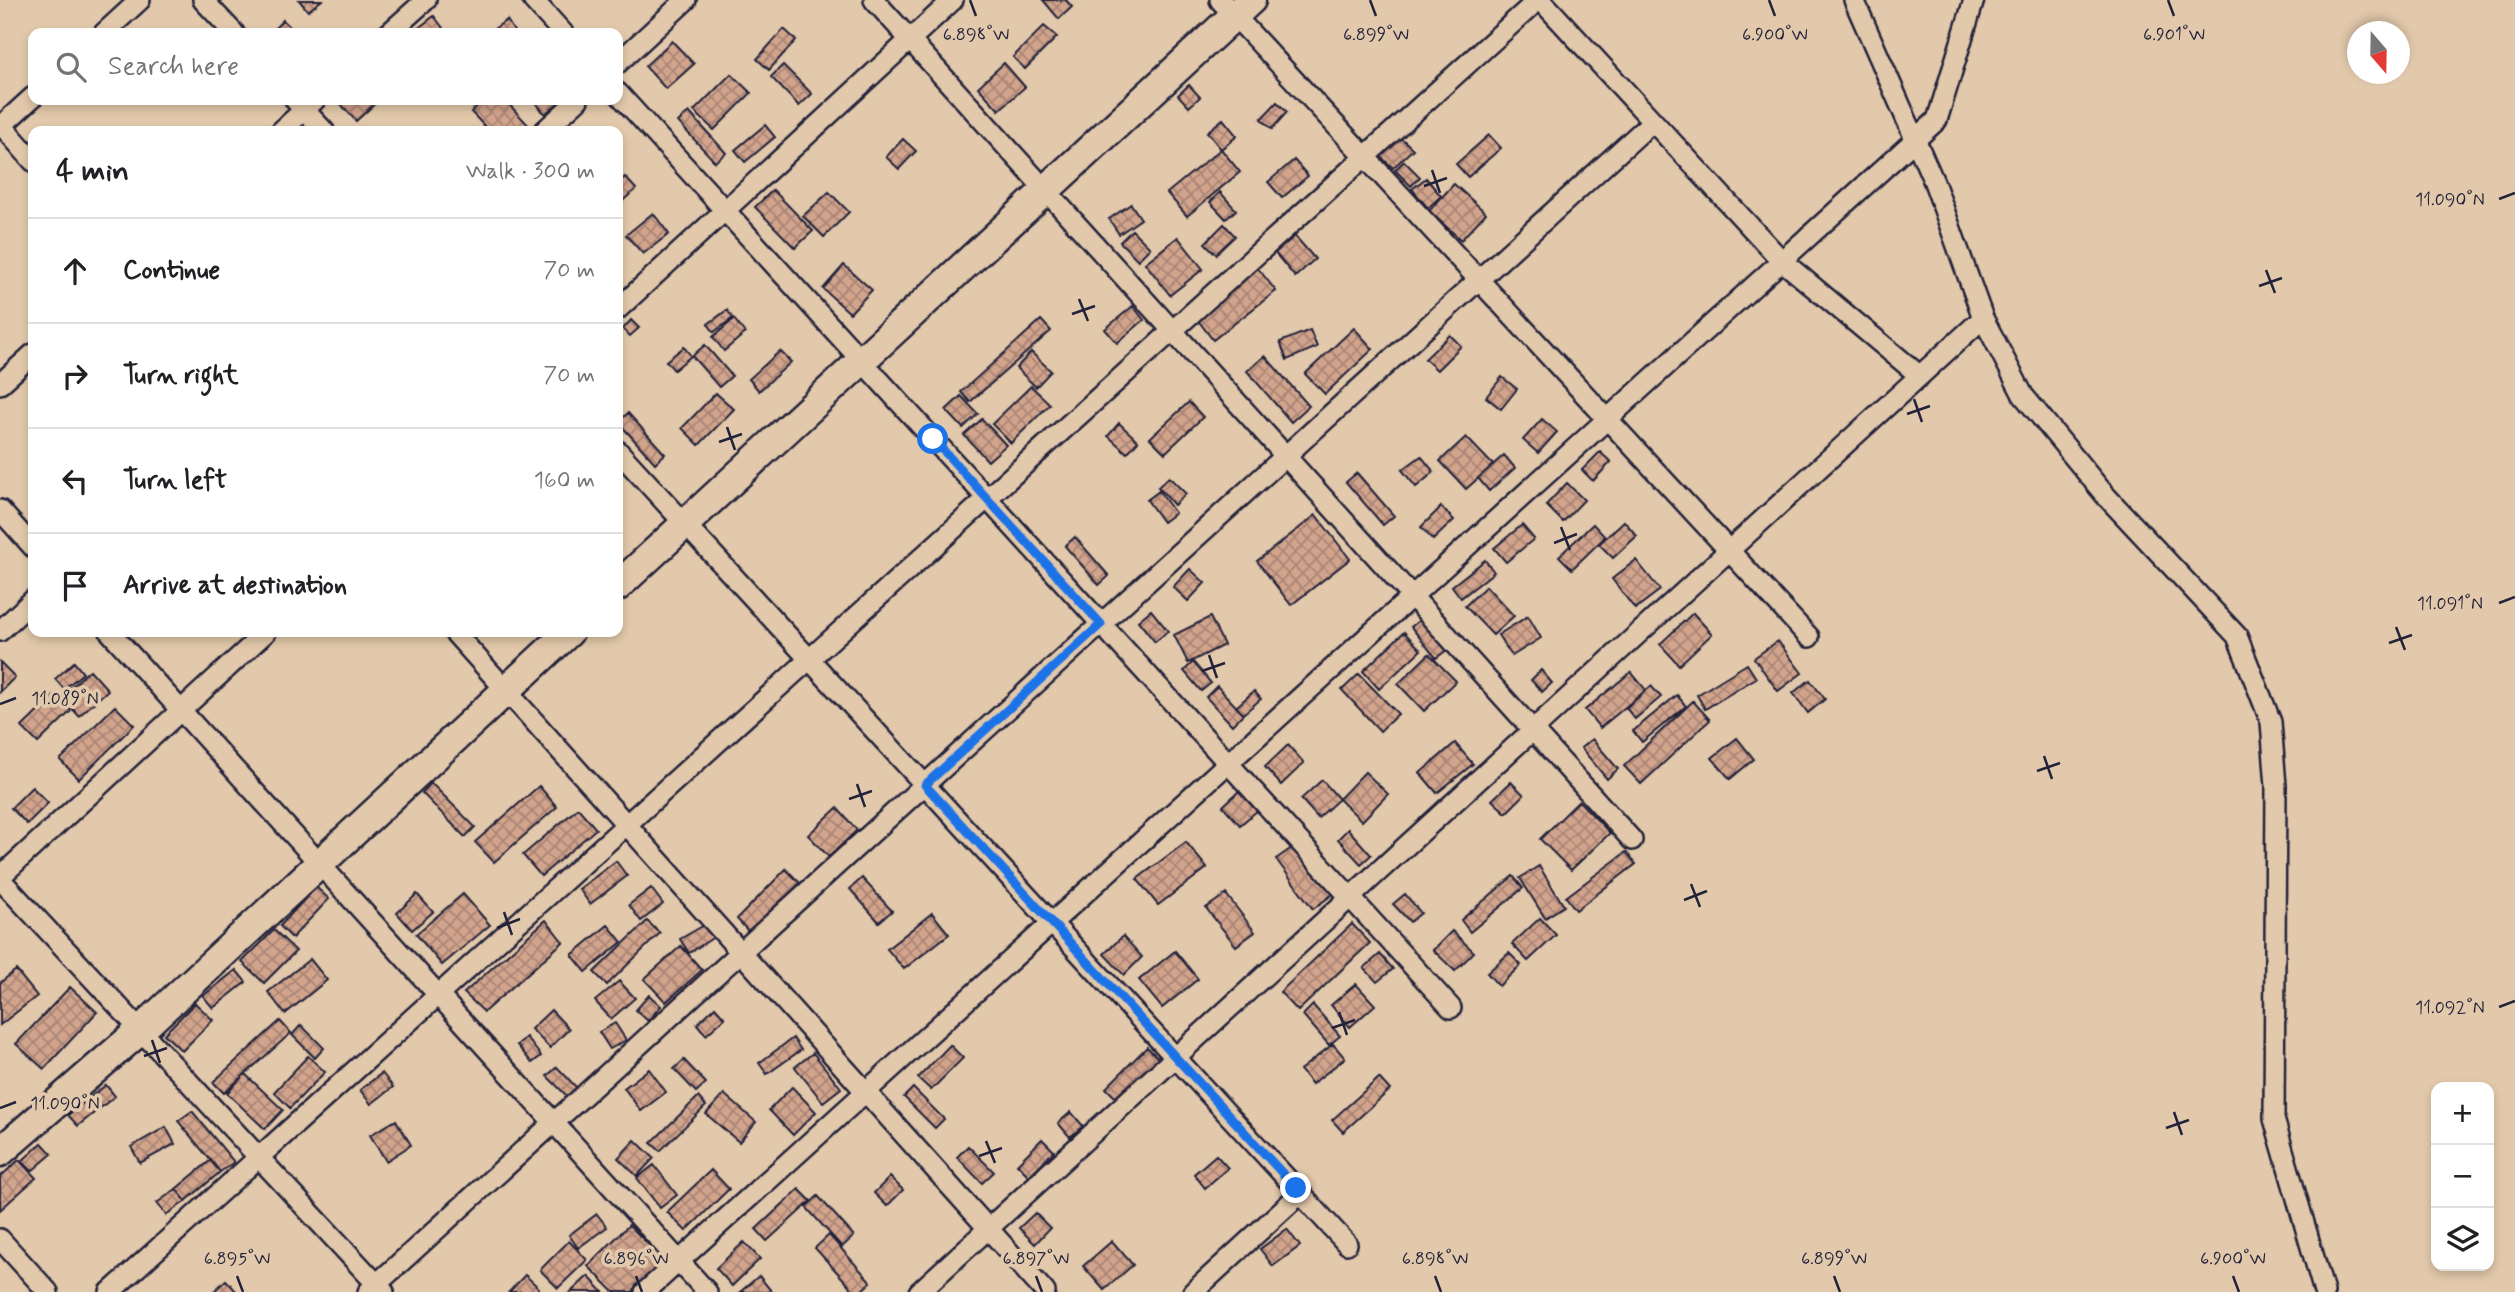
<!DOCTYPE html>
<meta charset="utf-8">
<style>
:root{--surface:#fff;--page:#f2f2f2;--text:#202124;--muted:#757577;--line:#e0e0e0}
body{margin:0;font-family:Mynerve,sans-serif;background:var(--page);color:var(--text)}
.controls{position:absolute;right:21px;bottom:21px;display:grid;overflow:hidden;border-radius:14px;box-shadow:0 4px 10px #0003}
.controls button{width:63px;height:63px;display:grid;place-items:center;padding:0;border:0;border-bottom:2px solid var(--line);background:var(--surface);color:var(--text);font:35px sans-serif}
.compass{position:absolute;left:2347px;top:21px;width:63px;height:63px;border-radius:50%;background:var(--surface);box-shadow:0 4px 10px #0003;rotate:160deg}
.stop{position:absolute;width:21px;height:21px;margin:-16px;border:5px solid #1a73e8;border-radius:50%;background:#fff}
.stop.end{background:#1a73e8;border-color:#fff;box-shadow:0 2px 7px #0008}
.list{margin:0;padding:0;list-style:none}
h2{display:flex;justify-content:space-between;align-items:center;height:91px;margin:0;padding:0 28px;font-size:30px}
h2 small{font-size:23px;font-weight:400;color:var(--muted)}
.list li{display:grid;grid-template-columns:46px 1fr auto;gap:21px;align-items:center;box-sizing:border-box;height:105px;padding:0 28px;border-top:2px solid var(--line)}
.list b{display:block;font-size:26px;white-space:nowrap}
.list em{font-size:23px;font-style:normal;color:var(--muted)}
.icon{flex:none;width:38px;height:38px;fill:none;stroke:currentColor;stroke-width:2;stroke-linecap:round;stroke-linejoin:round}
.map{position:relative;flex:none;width:2515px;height:1292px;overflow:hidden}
.search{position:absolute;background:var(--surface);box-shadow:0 4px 10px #0003;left:28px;top:28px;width:595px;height:77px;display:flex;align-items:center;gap:18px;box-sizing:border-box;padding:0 24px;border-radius:14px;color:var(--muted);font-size:26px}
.panel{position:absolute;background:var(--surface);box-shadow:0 4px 10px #0003;left:28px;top:126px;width:595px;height:511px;border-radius:14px}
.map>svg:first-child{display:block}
</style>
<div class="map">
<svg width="2515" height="1292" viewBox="0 0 2515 1292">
<defs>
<pattern id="building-cross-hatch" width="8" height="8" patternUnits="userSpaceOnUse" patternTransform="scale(1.75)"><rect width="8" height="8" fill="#d2a48c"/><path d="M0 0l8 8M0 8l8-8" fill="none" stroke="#aa8574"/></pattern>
</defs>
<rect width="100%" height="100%" fill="#e3c9ab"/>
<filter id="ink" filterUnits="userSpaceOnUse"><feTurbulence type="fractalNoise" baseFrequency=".0143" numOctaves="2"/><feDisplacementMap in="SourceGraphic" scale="14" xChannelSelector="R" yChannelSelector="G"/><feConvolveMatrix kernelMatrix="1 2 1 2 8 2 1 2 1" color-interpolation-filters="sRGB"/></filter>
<g filter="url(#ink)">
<path fill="url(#building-cross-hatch)" stroke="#22223b" stroke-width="2" d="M299,0h23l-14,11z
M1043,0h23l6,7 -13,12z
M434,16l9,12 -7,5h-24z
M283,20l13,13h-26z
M507,20l8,13h-27z
M1044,26l13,11 -32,32 -12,-12z
M784,29l12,11 -27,30 -12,-11z
M672,41l22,23 -28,25 -21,-23z
M1004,63l21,24 -26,23 -21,-23z
M783,65l29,29 -13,12 -28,-29z
M731,74l20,19 -37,37 -20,-19z
M1189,85l11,12 -11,10 -11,-12z
M337,100h42l-23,21z
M484,100h21l27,29 -3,2h-40l-18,-19z
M533,100h29l-17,14z
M1277,102l10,10 -15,17 -11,-10z
M689,112l37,41 -11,9 -37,-40z
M1223,119l14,17 -16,13 -14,-17z
M765,125l10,12 -30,25 -10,-12z
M1489,135l12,13 -33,29 -12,-13z
M1399,136l14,13 -20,19 -13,-12z
M903,139l13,12 -17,18 -13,-12z
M1221,149l19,23 -53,44 -20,-23z
M1294,160l14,16 -26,22 -14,-16z
M1404,161l16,16 -9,9 -16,-16z
M625,177l11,12 -18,16v-22z
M1426,178l15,18 -13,12 -16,-19z
M1454,184l32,29 -25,27 -32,-29z
M773,190l40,41 -18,17 -40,-41z
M829,192l20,20 -25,25 -21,-21z
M1220,192l16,18 -10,9 -16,-17z
M1131,204l10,15 -22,15 -10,-15z
M653,213l16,21 -26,20 -17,-19z
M1224,224l11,12 -19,18 -11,-11z
M1132,230l18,18 -12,12 -18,-18z
M1295,236l20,23 -20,18 -20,-24z
M1178,237l25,32 -33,26 -25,-32z
M844,265l28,25 -22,23 -27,-24z
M1257,267l19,24 -63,49 -19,-25z
M1133,306l11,14 -27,23 -12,-14z
M727,310l6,8 -19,14 -6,-8z
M734,319l11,14 -21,18 -11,-14z
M631,320l8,8 -9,8 -7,-7z
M1041,320l10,11 -81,71 -9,-10z
M1354,328l19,21 -48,45 -20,-20z
M1310,330l7,17 -30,13 -7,-18z
M1450,335l11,11 -24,24 -12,-11z
M705,345l27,31 -13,11 -27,-31z
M684,347l7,9 -17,14 -8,-9z
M780,351l11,11 -32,29 -10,-12z
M1031,352l20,19 -15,16 -20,-19z
M1265,356l44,50 -18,16 -44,-51z
M1502,377l15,12 -16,20 -15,-12z
M1031,386l19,18 -39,39 -19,-19z
M716,393l18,16 -35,36 -17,-17z
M961,396l17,18 -15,14 -17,-18z
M1189,402l14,15 -38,36 -15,-15z
M628,413l37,41 -10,9 -37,-41z
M982,419l24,26 -18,16 -24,-26z
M1542,419l15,13 -19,21 -15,-13z
M1119,423l19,18 -11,12 -19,-17z
M1466,437l27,28 -27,24 -26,-28z
M1600,452l11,10 -18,19 -11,-11z
M1504,455l11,13 -26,23 -11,-13z
M1421,456l13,16 -18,15 -14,-17z
M1357,473l37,43 -11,9 -37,-43z
M1169,477l17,17 -12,11 -16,-18z
M1567,483l17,17 -21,22 -17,-17z
M1159,491l16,22 -12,9 -16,-22z
M1441,507l13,13 -21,20 -12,-13z
M1316,515l34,44 -59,46 -34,-44z
M1624,521l13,15 -24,22 -14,-14z
M1593,524l12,13 -33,32 -13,-13z
M1522,525l12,14 -28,23 -12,-14z
M1075,537l34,39 -10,9 -34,-39z
M1485,560l9,12 -33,26 -9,-12z
M1636,560l24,30 -25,19 -23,-30z
M1190,569l15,14 -17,18 -15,-14z
M1486,586l28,30 -21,19 -28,-29z
M1151,610l17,21 -13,11 -17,-21z
M1693,613l19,21 -33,31 -19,-21z
M1528,616l13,22 -29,18 -14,-21z
M1210,617l14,28 -36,18 -14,-28z
M1422,618l26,31 -12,9 -25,-31z
M1404,632l17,18 -42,39 -16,-18z
M1778,641l24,32 -24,18 -24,-33z
M1429,654l27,27 -32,30 -26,-27z
M0,662l15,15 -15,15z
M74,662l9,11 -19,16 -9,-10z
M1193,662l18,21 -10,8 -17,-20z
M1747,664l9,14 -51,31 -8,-14z
M90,670l18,20 -29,26 -18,-20z
M1541,670l11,13 -10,9 -11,-12z
M1631,672l15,18 -46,38 -15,-18z
M1359,674l39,40 -18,17 -38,-41z
M1810,680l15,19 -17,14 -15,-20z
M1217,686l26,28 -11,11 -26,-28z
M1651,686l10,11 -26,22 -9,-11z
M1254,691l7,8 -18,15 -7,-7z
M55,695l16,16 -33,32 -16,-16z
M1677,695l9,11 -44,36 -9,-11z
M1693,701l17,19 -69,64 -17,-18z
M115,706l19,19 -55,54 -19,-19z
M1737,738l17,21 -24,20 -18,-21z
M1592,739l26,30 -11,10 -26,-31z
M1455,743l18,21 -36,29 -17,-20z
M1288,745l16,18 -23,22 -16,-18z
M1365,772l23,22 -26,27 -23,-22z
M1322,780l17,19 -21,19 -17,-19z
M1511,782l13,13 -18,18 -14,-13z
M431,783l44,44 -10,10 -43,-44z
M539,786l18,21 -63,55 -19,-20z
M32,787l16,16 -21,21 -16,-16z
M1239,791l18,20 -17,14 -17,-19z
M1579,801l31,32 -39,37 -31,-31z
M578,808l18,21 -55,47 -18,-21z
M837,808l20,22 -28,27 -21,-22z
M1348,829l23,26 -10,9 -23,-25z
M1186,842l21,26 -49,37 -21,-26z
M1296,845l37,49 -20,15 -37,-50z
M1626,852l10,12 -60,46 -10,-13z
M616,861l11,15 -37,28 -11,-15z
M1539,866l25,40 -19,12 -25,-40z
M786,869l14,14 -50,50 -13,-14z
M1513,876l10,12 -53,44 -9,-12z
M862,878l30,33 -13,11 -29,-33z
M316,887l13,12 -37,39 -12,-12z
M651,888l12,16 -22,17 -12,-16z
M417,894l16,18 -21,18 -15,-17z
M463,894l27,31 -48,40 -26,-31z
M1226,894l29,38 -19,14 -30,-38z
M1405,894l16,19 -11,9 -17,-18z
M932,913l17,21 -45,35 -17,-20z
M1540,918l16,17 -28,26 -16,-17z
M546,920l17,22 -79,70 -20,-19z
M647,921l13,12 -53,52 -13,-13z
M706,924l8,13 -25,16 -9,-14z
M1352,924l18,19 -72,68 -18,-19z
M608,925l14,17 -36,30 -14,-17z
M274,930l22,21 -32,32 -22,-21z
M1452,931l22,21 -19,19 -22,-21z
M1123,936l19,21 -18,18 -20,-21z
M681,946l21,24 -36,32 -22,-23z
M1175,951l23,28 -36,29 -23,-28z
M1509,953l12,12 -22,21 -12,-13z
M1380,954l13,15 -16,13 -13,-14z
M310,959l17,21 -42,34 -17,-22z
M16,970l21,26 -37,29v-42z
M236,970l10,12 -33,26 -10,-12z
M619,981l16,17 -24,21 -16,-18z
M1356,984l19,21 -25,22 -19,-22z
M70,987l27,25 -53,57 -28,-25z
M649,995l12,11 -13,15 -12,-11z
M195,1003l18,17 -31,31 -18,-17z
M1313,1005l27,31 -11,9 -26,-30z
M715,1007l10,11 -19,17 -9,-11z
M551,1010l18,19 -19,19 -19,-19z
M280,1021l11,12 -67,60 -11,-11z
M615,1023l11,17 -16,9 -11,-17z
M301,1025l23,23 -9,10 -23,-23z
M526,1037l15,19 -9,7 -15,-18z
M793,1038l8,12 -34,24 -8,-11z
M1333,1044l12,14 -33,26 -12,-14z
M950,1045l13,13 -32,32 -13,-12z
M1147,1047l13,13 -41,41 -13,-13z
M813,1053l28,35 -18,14 -28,-35z
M308,1056l17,16 -35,36 -16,-16z
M684,1060l22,23 -10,9 -22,-23z
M557,1067l20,21 -9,9 -21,-21z
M649,1069l17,23 -25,19 -17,-23z
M382,1073l11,14 -22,17 -11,-14z
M245,1074l38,36 -18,19 -38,-36z
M1379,1078l11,12 -47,42 -11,-12z
M106,1085l9,11 -37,30 -10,-11z
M792,1087l24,25 -23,23 -24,-25z
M913,1088l31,31 -9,9 -31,-31z
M724,1094l32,28 -17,20 -33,-28z
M698,1097l8,9 -46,45 -9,-8z
M192,1111l42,51 -14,10 -42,-51z
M1071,1112l12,14 -13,11 -12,-14z
M396,1120l15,25 -25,16 -16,-26z
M166,1127l9,17 -35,19 -9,-16z
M1042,1139l12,12 -25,25 -12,-12z
M635,1140l19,18 -17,18 -19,-18z
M42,1143l10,11 -20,17 -10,-10z
M968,1146l26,26 -12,11 -25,-26z
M1216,1155l12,13 -23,20 -11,-14z
M19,1160l17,18 -36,32v-33z
M211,1160l9,12 -34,29 -10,-12z
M654,1165l23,30 -17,13 -23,-30z
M711,1170l18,19 -43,42 -19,-19z
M890,1177l13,13 -16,16 -13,-13z
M176,1189l10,12 -20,14 -9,-12z
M799,1189l12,12 -44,40 -11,-12z
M818,1196l36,40 -12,11 -36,-40z
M1035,1213l15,15 -15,16 -16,-16z
M597,1214l10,13 -29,21 -9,-13z
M629,1225l38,38 -29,29h-24l-26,-26z
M1287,1229l13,17 -27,20 -13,-17z
M829,1235l42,47 -11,10h-5l-40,-44z
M569,1241l18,19 -29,28 -18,-18z
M1112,1241l21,24 -29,25 -21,-24z
M744,1242l16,17 -28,27 -16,-18z
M525,1275l14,13 -4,4h-26z
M588,1276l15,16h-32z
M759,1276l13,16h-32z
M226,1280l11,12h-24z"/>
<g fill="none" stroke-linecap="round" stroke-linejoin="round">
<defs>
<path id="street" d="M203,0l31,33
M533,0l30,33
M874,0l758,840
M1220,0l589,637
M1541,0l240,260 139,116
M1854,0l80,182 49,136 40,77 82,100 132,141 34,86 5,64 -2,333 50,173
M104,33l36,-33
M389,33l37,-33
M618,63l68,-63
M618,93l833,915
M295,100l29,31
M0,123l33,38
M0,127l33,-30
M281,131l34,-31
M544,131l34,-31
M618,309l335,-309
M0,384l33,-30
M618,451l729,793
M0,510l33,37
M0,631l33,-31
M110,632l597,660
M454,632l591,660
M0,877l266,-245
M0,879l384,413
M0,1239l48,53
M110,1292l1428,-1292
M368,1292l1285,-1171
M645,1292l1292,-1172 37,-120
M919,1292l1064,-974
M1193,1292l99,-91"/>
<path id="secondary" d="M618,586l633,-586
M0,1152l145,-126 424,-394"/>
</defs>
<use href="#street" stroke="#22223b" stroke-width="24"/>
<use href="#secondary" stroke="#22223b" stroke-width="33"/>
<use href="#street" stroke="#e3c9ab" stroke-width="19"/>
<use href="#secondary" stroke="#e3c9ab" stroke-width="28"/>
</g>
</g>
<g fill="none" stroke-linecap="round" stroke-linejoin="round" filter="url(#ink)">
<path stroke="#1a73e8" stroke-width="9" d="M933,439l168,185 -176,161 371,403"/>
</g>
<path fill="none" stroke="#22223b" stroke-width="2.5" d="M970,0l6,16M1370,0l6,16M1769,0l6,16M2168,0l6,16M1432,170l8,23M1424,186l23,-8M2499,199l16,-6M2266,270l9,23M2259,286l23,-8M1079,299l9,22M1072,314l23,-8M1914,399l8,23M1907,414l23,-8M727,427l8,23M719,442l23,-8M1561,527l9,23M1554,543l23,-9M2499,603l16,-6M2396,627l9,23M2389,643l23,-8M1209,655l8,23M1202,671l23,-8M0,704l16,-6M2044,756l8,23M2037,771l23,-8M857,784l8,23M849,799l23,-8M1691,884l9,23M1684,900l23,-9M504,912l8,23M497,928l23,-9M2499,1007l16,-6M1339,1012l8,23M1332,1028l23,-8M152,1040l8,23M144,1056l23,-8M0,1108l16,-6M2174,1112l8,23M2166,1128l23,-8M986,1141l9,22M979,1156l23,-8M237,1276l6,16M636,1276l6,16M1036,1276l6,16M1435,1276l6,16M1834,1276l6,16M2233,1276l6,16"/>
<g font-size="18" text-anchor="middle" fill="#22223b" stroke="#e3c9ab" stroke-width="7" stroke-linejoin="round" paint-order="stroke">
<text x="976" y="40">6.898°W</text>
<text x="1376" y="40">6.899°W</text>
<text x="1775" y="40">6.900°W</text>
<text x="2174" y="40">6.901°W</text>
<text x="2450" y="205">11.090°N</text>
<text x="2450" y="609">11.091°N</text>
<text x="65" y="704">11.089°N</text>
<text x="2450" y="1013">11.092°N</text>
<text x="65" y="1109">11.090°N</text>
<text x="237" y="1264">6.895°W</text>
<text x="636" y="1264">6.896°W</text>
<text x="1036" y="1264">6.897°W</text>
<text x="1435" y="1264">6.898°W</text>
<text x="1834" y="1264">6.899°W</text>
<text x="2233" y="1264">6.900°W</text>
</g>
</svg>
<div class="controls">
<button>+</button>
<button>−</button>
<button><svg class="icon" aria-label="layers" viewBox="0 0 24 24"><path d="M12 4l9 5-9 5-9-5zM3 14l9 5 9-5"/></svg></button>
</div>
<svg class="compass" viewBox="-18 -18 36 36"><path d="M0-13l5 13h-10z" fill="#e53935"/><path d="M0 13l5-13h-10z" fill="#757577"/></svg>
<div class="stop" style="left:933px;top:439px"></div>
<div class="stop end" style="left:1296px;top:1188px"></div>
<div class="search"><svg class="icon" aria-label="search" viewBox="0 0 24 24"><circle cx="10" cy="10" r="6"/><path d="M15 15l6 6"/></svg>Search here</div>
<section class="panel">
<h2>4 min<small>Walk · 300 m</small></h2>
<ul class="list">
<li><svg class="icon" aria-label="ahead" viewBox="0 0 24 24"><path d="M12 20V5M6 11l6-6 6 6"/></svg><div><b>Continue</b></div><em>70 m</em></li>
<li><svg class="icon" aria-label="right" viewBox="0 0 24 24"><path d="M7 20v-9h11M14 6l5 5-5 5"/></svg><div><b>Turn right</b></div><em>70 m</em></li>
<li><svg class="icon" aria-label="left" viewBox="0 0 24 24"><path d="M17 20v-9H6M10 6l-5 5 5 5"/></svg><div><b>Turn left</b></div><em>160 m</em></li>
<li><svg class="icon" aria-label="arrive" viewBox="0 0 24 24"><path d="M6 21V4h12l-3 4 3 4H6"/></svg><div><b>Arrive at destination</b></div></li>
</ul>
</section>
</div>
